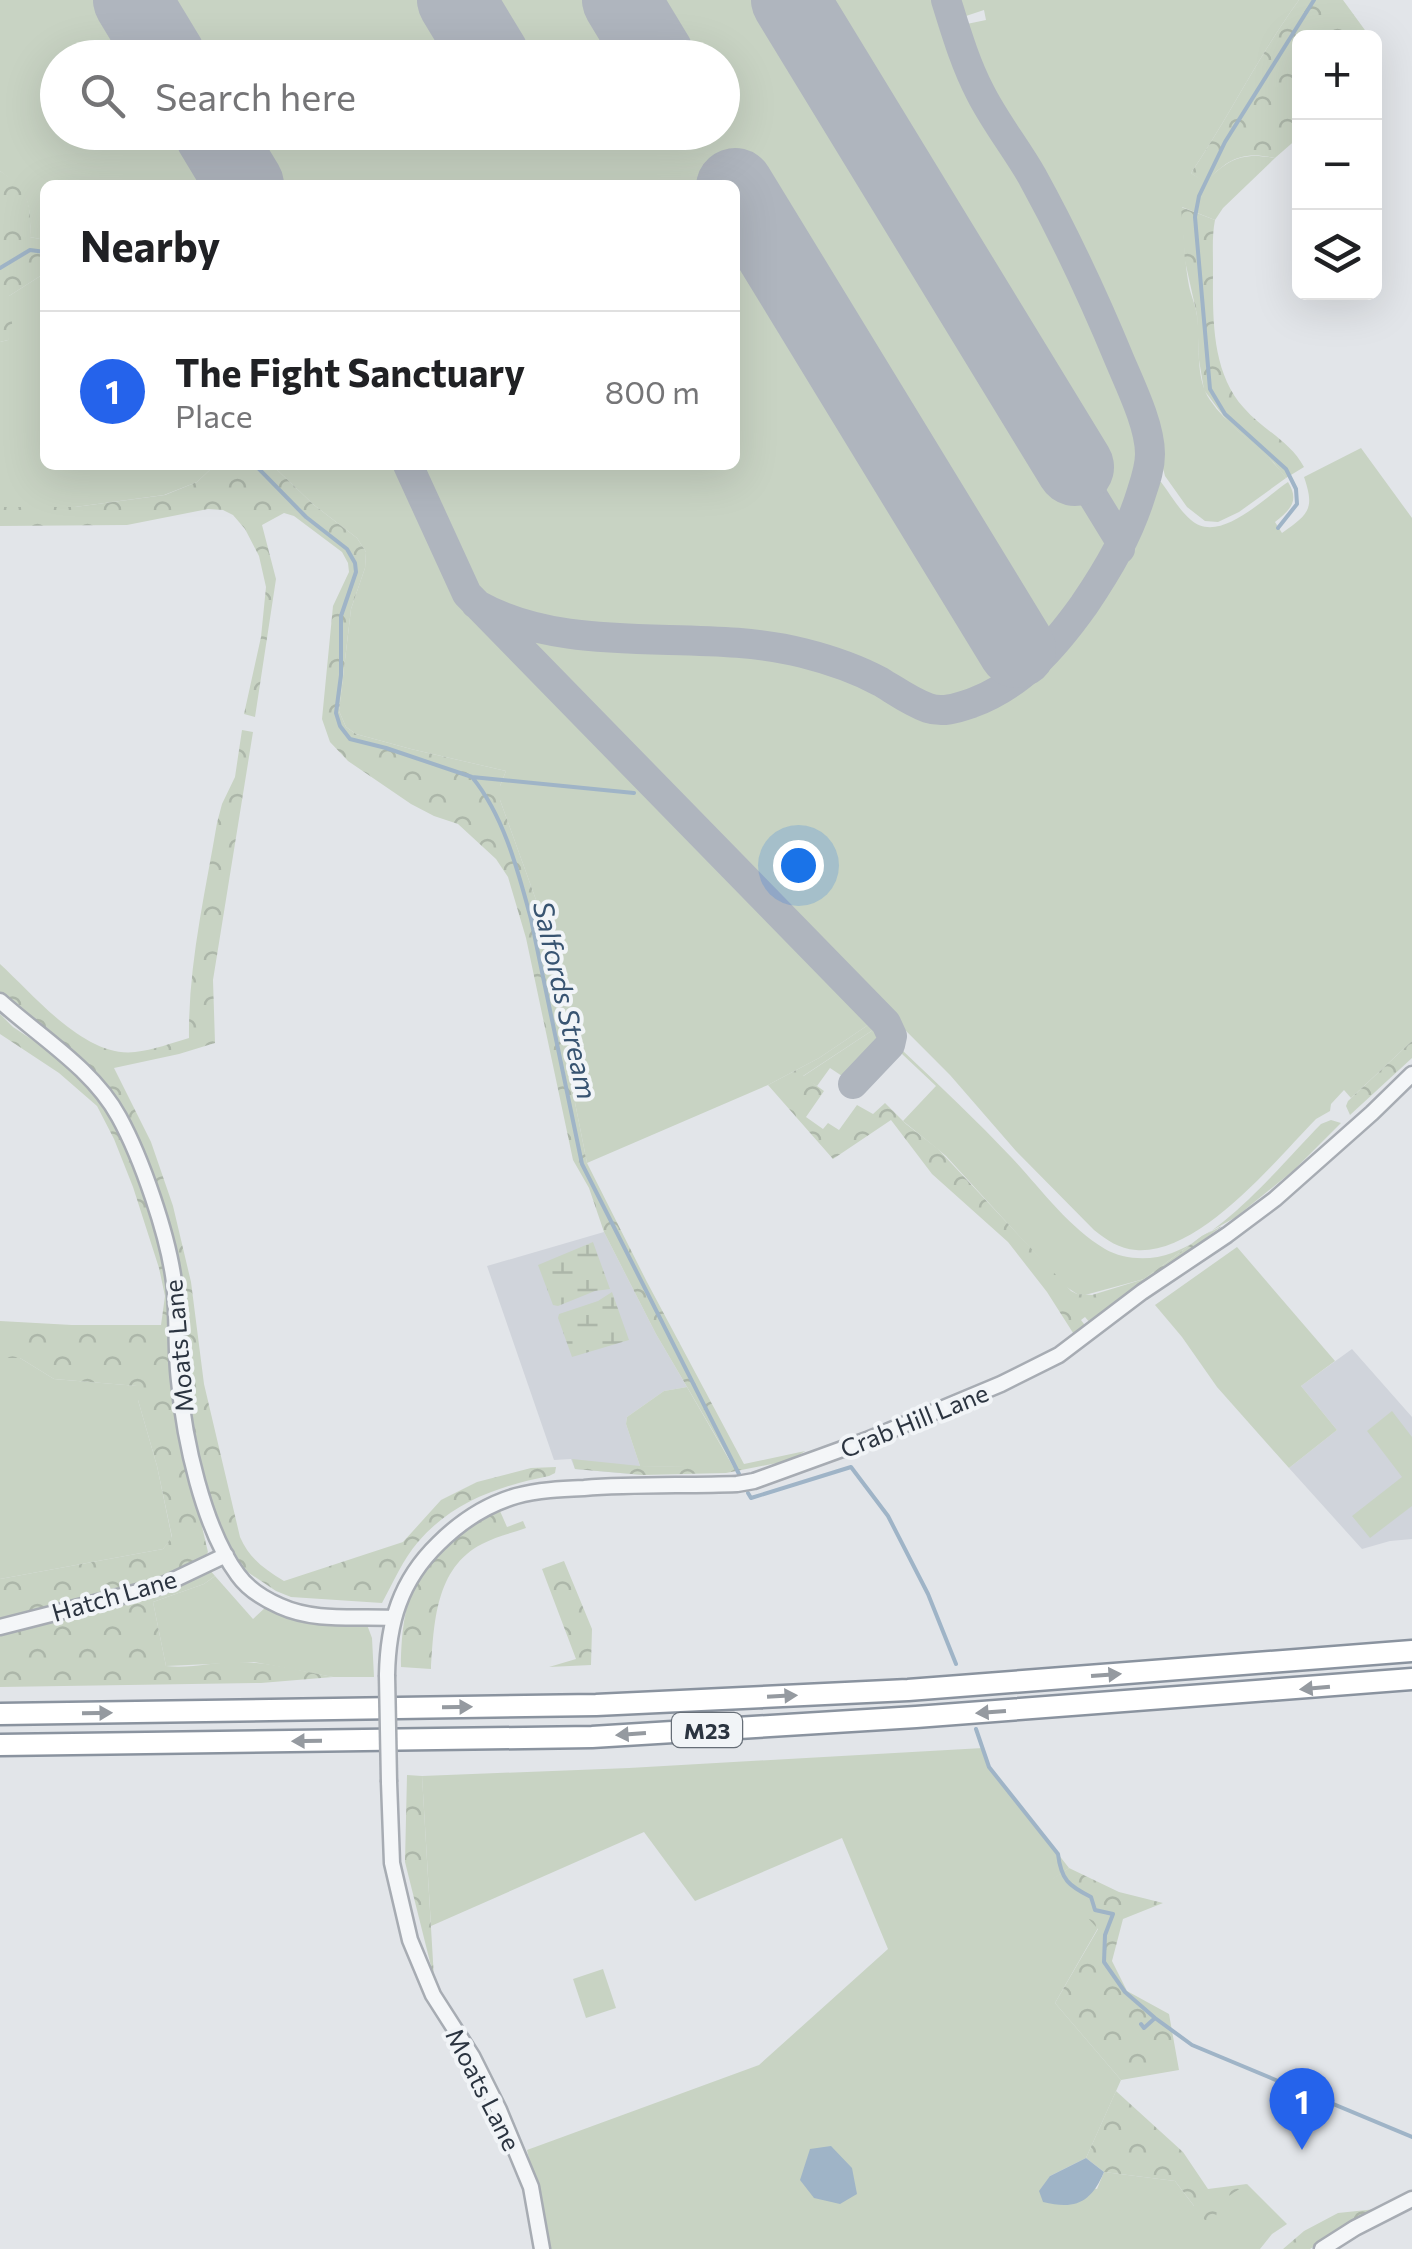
<!DOCTYPE html>
<meta charset="utf-8">
<style>
:root{--surface:#fff;--page:#f6f6f6;--text:#202124;--muted:#757577;--line:#e0e0e0;--accent:#2563eb}
body{margin:0;font-family:Commissioner,sans-serif;background:var(--page);color:var(--text)}
.controls{position:absolute;right:30px;top:30px;display:grid;overflow:hidden;border-radius:15px;box-shadow:0 10px 40px #0002}
.controls button{width:90px;height:90px;display:grid;place-items:center;padding:0;border:0;border-bottom:2px solid var(--line);background:var(--surface);color:var(--text);font:50px sans-serif}
.you{position:absolute;left:798px;top:865px;width:35px;height:35px;margin:-25px;border:8px solid #fff;border-radius:50%;background:#1a73e8;box-shadow:0 0 0 15px #1a73e833}
.badge{display:grid;place-items:center;width:65px;height:65px;border-radius:50%;background:var(--accent);color:#fff;font-size:32px;font-weight:700}
.pin{position:absolute;translate:-50% -82px;filter:drop-shadow(0 2px 5px #0008)}
.pin::after{content:'';position:absolute;top:52px;width:35px;height:30px;background:inherit;clip-path:polygon(0 0,100% 0,50% 100%)}
.list{margin:0;padding:0;list-style:none}
h2{display:flex;justify-content:space-between;align-items:center;height:130px;margin:0;padding:0 40px;font-size:42px}
h2 small{font-size:32px;font-weight:400;color:var(--muted)}
.list li{display:grid;grid-template-columns:65px 1fr auto;gap:30px;align-items:center;box-sizing:border-box;height:160px;padding:0 40px;border-top:2px solid var(--line)}
.list b{display:block;font-size:38px;white-space:nowrap}
.list p{margin:0;font-size:32px;white-space:nowrap;color:var(--muted)}
.list em{font-size:32px;font-style:normal;color:var(--muted)}
.icon{flex:none;width:55px;height:55px;fill:none;stroke:currentColor;stroke-width:2;stroke-linecap:round;stroke-linejoin:round}
.map{position:relative;flex:none;width:1412px;height:2249px;overflow:hidden}
.search{position:absolute;background:var(--surface);box-shadow:0 10px 40px #0002;left:40px;top:40px;width:700px;height:110px;display:flex;align-items:center;gap:25px;box-sizing:border-box;padding:0 35px;border-radius:55px;color:var(--muted);font-size:38px}
.panel{position:absolute;background:var(--surface);box-shadow:0 10px 40px #0002;left:40px;top:180px;width:700px;height:290px;border-radius:15px}
.map>svg:first-child{display:block}
</style>
<div class="map">
<svg width="1412" height="2249" viewBox="0 0 1412 2249">
<defs>
<pattern id="forest-crowns" width="20" height="18" patternUnits="userSpaceOnUse" patternTransform="scale(2.5)"><rect width="20" height="18" fill="#c8d3c3"/><path d="M2 6a3 3 0 1 1 6 0M12 15a3 3 0 1 1 6 0" fill="none" stroke="#acb6a9"/></pattern>
<pattern id="wetland-marsh" width="20" height="14" patternUnits="userSpaceOnUse" patternTransform="scale(2.5)"><rect width="20" height="14" fill="#c8d3c3"/><path d="M1 5h8M5 5V1M11 12h8M15 12V8" fill="none" stroke="#acb6a9"/></pattern>
</defs>
<rect width="100%" height="100%" fill="#e2e5e9"/>
<path fill="#d0d4db" d="M604,1232l52,102 31,53 -23,4 -37,26 -1,7 17,51 -68,-6 -4,-10 -17,1 -67,-194z
M1352,1349l60,68v122l-22,2 -28,8 -73,-81 48,-38 -36,-44z"/>
<path fill="#c8d3c3" d="M0,0h118l35,57 -95,1v74l141,1 32,52h-186v55l-15,-3c1,-35 -1,-45 -30,-66z
M146,0h792l25,76 67,112 29,56 43,94 37,95c20,67 -72,196 -123,237 -21,16 -51,28 -77,33 -26,-8 -50,-27 -74,-39 -21,-10 -44,-14 -66,-18 -15,-4 -31,-7 -45,-9 -63,-7 -252,3 -286,-54l-53,-118h320v-280h-476l-32,-52 495,-1v-74l-541,-1z
M959,0h340c-40,55 -70,117 -108,173l14,9c24,-23 36,-30 70,-24l-52,50 -8,12 -33,-13c2,26 2,53 7,79 2,10 7,20 8,30 4,27 -3,60 13,84 21,31 55,48 76,78l-47,34 -21,10 -13,-1 -18,-14 -22,-31 -13,-50 -41,-105 -30,-65 -31,-63 -70,-116 -18,-52 24,-5 -2,-10 -24,8 -5,-17z
M45,273v192h170l-18,17 -33,13 -89,12h-75v-165l8,-2c5,-18 -1,-27 1,-44z
M1361,448l51,70v523l-61,57 -7,-8 -13,14 -1,7 -14,8c-41,42 -117,136 -180,131 -17,-1 -29,-10 -42,-20l-78,-79 -66,-76 -363,-364 -58,-59 -5,-9 4,-8 8,-1 52,9 156,9 52,7 61,20 64,35 19,5 14,-2 27,-9 29,-14 19,-13 18,-17 76,-103 12,-25 20,-54h6c10,13 18,28 30,38 28,25 73,-22 97,-38 12,19 2,28 -13,40l7,11c27,-19 33,-24 22,-56z
M272,465h128l57,128 10,16 32,29 277,280 98,103 -55,37 -51,27 -181,78 -28,-141 -15,-100 -44,-122v-14l6,-15 -95,-22 -55,-15 -10,-7 -7,-16 12,-102 14,-41 1,-16 -9,-14 -43,-33z
M879,1026l4,8 -41,42 -12,-8 -13,18 -15,-9z
M903,1051c37,35 74,70 109,107 29,31 56,69 93,91 19,11 46,12 67,4 55,-21 108,-87 149,-129l10,-4 10,3 -47,47 -58,47 -34,19 -58,43 -59,16 -8,-1 -12,-8 -119,-130 -43,-35 33,-35 -35,-33z
M1237,1247l98,114 -34,25 36,44 -48,38 -72,-81 -35,-50 -27,-32z
M0,1358h20l34,21 84,7v14l19,66 15,72 -9,11 -163,30z
M687,1387l47,81 -94,-2 -14,-42 1,-7 37,-26z
M1392,1411l20,26v69l-42,32 -18,-22 50,-39 -35,-46z
M215,1576l38,43 14,-13 99,16 6,16 2,39h-41l-79,-15 -88,4 -13,-64 51,-18z
M983,1748l7,19 79,101 -16,11 45,49 -43,75 66,77 -35,78 -36,18 47,13 7,-17 71,9 19,25 53,-22 40,40 -15,10 -12,15h-709l-24,-99 232,-85 129,-116 -46,-111 -147,63 -51,-69 -213,94 -9,-150 207,-8z
M603,1969l13,39 -30,10 -13,-39z"/>
<path fill="url(#forest-crowns)" d="M1299,0h44l27,37 -70,1 -1,99 -24,21c-34,-7 -47,1 -70,25l-14,-10c38,-56 68,-118 108,-173z
M0,171c30,19 31,32 30,66l15,3v33l-36,23 4,36 -5,8 -8,2z
M1181,207l34,13c-3,15 -2,31 -2,47 0,47 -3,103 31,141 19,22 46,33 60,59l-18,11 -12,-15 -46,-41 -24,-32 -5,-30 -2,-45 -12,-54z
M215,465h57l42,40 43,33 9,14 -1,16 -14,41 -12,102 7,16 10,7 55,15 95,22 -6,15v14l44,122 15,100 28,141 60,119 97,182 61,-13 -13,9 -66,13 -83,2 -68,-6 -3,-10 68,7 94,1 -78,-133 -52,-102 -15,-44 -16,-28 -47,-222 -18,-61 -12,-18 -38,-35 -24,-8 -23,-12 -63,-43 -18,-19 -8,-23 11,-113 16,-34 -1,-9 -6,-11 -48,-36 -10,-3 -22,12 14,54 -21,138 -11,-3 17,-77 5,-50 -7,-31 -14,-27 -12,-14 -10,-5 -15,-1 -81,16 -127,1v-19h75l90,-12 32,-13z
M242,730l11,2 -40,248 2,63 -36,11 -65,14 37,74 22,64 18,76 13,102 36,153c9,21 24,32 44,44l119,-39 38,-42 36,-18 54,-14 25,-1 -1,6 -6,3c-50,10 -97,26 -131,66 -15,17 -25,41 -36,61l-91,-6 -15,-6 -30,-20 -17,-20 -21,-48 -14,-60 -10,-51 -2,-62 -39,-175 -19,-44 -26,-32 -98,-85v-30c35,32 85,94 135,88 18,-2 37,-9 54,-14 -1,-72 16,-144 28,-215l5,-19 13,-27z
M0,1014l13,13 50,33 35,34 19,32 33,84 13,43 8,37 18,182 19,80 -6,9 13,15 -11,8 -51,18 13,64c23,3 48,-4 72,-4 32,0 63,9 95,15l-72,6 -261,4v-108l163,-30 9,-12 -15,-71 -19,-66 -1,-14 -83,-7 -34,-21h-20v-37l72,4h89l4,-29 -6,-28 -26,-81 -19,-48 -17,-33 -38,-33 -59,-39z
M874,1021l5,5 -76,50 21,15 -18,26 17,12 5,-6 11,7 18,-25 16,9 12,-11 21,21 32,25 133,142 6,3 15,1 52,-16 58,-43 20,-10 -131,98 -6,-7 -4,3 6,8 -12,8 -28,-44 -39,-50 -76,-68 -41,-54 -58,39 -65,-74 51,-27z
M1412,1041v17l-62,57 -4,-9 2,-5z
M500,1511l7,16 16,-6 3,7c-14,5 -31,9 -44,16 -47,24 -48,80 -51,125l-30,-2c1,-87 22,-116 99,-156z
M564,1561l28,68 -1,36 -42,2 27,-8 -34,-90z
M407,1775l15,1 12,202 -29,-116z
M1069,1868l50,24 44,11 -40,16 -11,42 15,30 42,23 10,56 -58,10 -66,-77 43,-74 -46,-50z
M1116,2091l67,61 25,37 39,-5 -29,19 -4,29 -39,-51 -71,-9 -18,-14z
M1376,2209l-66,40h-27l21,-18 34,-18z"/>
<path fill="url(#wetland-marsh)" d="M593,1242l17,47 -15,2 -37,15 -5,-1 -15,-40z
M612,1292l17,48 -57,17 -14,-39 1,-4 39,-13z"/>
<path fill="#9fb4c7" d="M831,2146l21,22 5,26 -17,10 -26,-6 -14,-18 10,-31z
M1086,2158l18,14c-13,31 -29,38 -61,30l-4,-11 11,-15z"/>
<g fill="none" stroke-linecap="round" stroke-linejoin="round">
<path stroke="#9fb4c7" stroke-width="4" d="M0,268l30,-18 15,2
M255,465l51,52 41,32 8,14 1,9 -15,44v59l-5,38 4,13 10,13 36,9 86,29 162,16
M1278,528l19,-24 -1,-15 -10,-20 -61,-55 -15,-25 -15,-172 4,-21 26,-54 89,-142
M472,777c32,39 46,94 59,142l51,245 157,310
M532,919l15,-5
M748,1493l3,5 100,-31 37,49 40,78 28,70
M976,1729l13,38 69,87c3,26 11,32 33,43l4,13 18,4 -8,21 -1,27 21,30 30,26 37,27 220,92
M1141,2024l3,4 11,-10"/>
<path stroke="#afb5be" stroke-width="30" d="M408,465l59,129 419,429 6,13 -2,9 -37,39
M1075,467l44,72 1,10
M476,604c97,55 223,22 327,49 28,7 54,16 78,29 15,9 30,20 47,26 15,5 29,0 44,-5 49,-18 82,-56 112,-98 25,-37 45,-71 58,-114 4,-12 8,-24 8,-37 0,-28 -19,-67 -30,-93 -26,-63 -55,-125 -88,-185 -16,-28 -37,-54 -52,-84 -15,-29 -24,-60 -34,-92"/>
<path stroke="#afb5be" stroke-width="78" d="M132,0l35,58
M456,0l35,58
M621,0l35,58
M790,0l285,467
M213,132l32,53
M735,187l282,462"/>
<defs>
<path id="minor" d="M0,1001c40,36 93,68 119,116 23,42 49,118 55,165 4,33 1,66 5,99 5,57 24,147 59,194 10,14 26,24 42,31 35,16 75,10 112,12
M0,1627l161,-41 65,-31
M387,1675c1,-52 13,-94 51,-131 22,-22 47,-39 78,-48 22,-6 45,-7 68,-8 51,-4 102,-2 153,-4l17,-3 113,-41 134,-56 58,-29 83,-63 85,-57 48,-36 97,-86 40,-39
M389,1782l3,81 18,77 23,55 39,61 27,54 32,77 11,62
M1322,2249l33,-21 57,-29"/>
<path id="highway" d="M0,1714l596,-9 312,-15 504,-39
M0,1745l592,-8 324,-20 496,-38"/>
</defs>
<use href="#minor" stroke="#a7acb3" stroke-width="19"/>
<use href="#highway" stroke="#8a939f" stroke-width="25"/>
<use href="#minor" stroke="#f4f6f8" stroke-width="14"/>
<use href="#highway" stroke="#fff" stroke-width="20"/>
<defs>
<path id="minor-bridge" d="M387,1675l2,107"/>
</defs>
<use href="#minor-bridge" stroke="#a7acb3" stroke-width="19" stroke-linecap="butt"/>
<use href="#minor-bridge" stroke="#f4f6f8" stroke-width="14"/>
</g>
<defs><path id="oneway-solid" d="M-6-.8H1V-3.2L6.5 0L1 3.2V.8H-6Z" transform="scale(2.5)"/></defs>
<g fill="#959aa0">
<use href="#oneway-solid" transform="translate(1106 1675) rotate(-4)"/>
<use href="#oneway-solid" transform="translate(1315 1688) rotate(175)"/>
<use href="#oneway-solid" transform="translate(782 1696) rotate(-3)"/>
<use href="#oneway-solid" transform="translate(457 1707) rotate(-1)"/>
<use href="#oneway-solid" transform="translate(991 1712) rotate(176)"/>
<use href="#oneway-solid" transform="translate(97 1713) rotate(-1)"/>
<use href="#oneway-solid" transform="translate(631 1734) rotate(176)"/>
<use href="#oneway-solid" transform="translate(307 1741) rotate(179)"/>
</g>
<g text-anchor="middle" dominant-baseline="central" stroke-width="8" stroke-linejoin="round" paint-order="stroke">
<rect fill="#f1f4f7" stroke="#666e77" stroke-width="2.5" x="672" y="1713" width="70" height="34" rx="8"/>
<g font-size="22" font-weight="bold" fill="#2b3440">
<text x="707" y="1730">M23</text>
</g>
<g font-size="25" fill="#2b3440" stroke="#f1f4f7">
<text transform="translate(178 1346) rotate(-95)">Moats Lane</text>
<text transform="translate(914 1420) rotate(-22)">Crab Hill Lane</text>
<text transform="translate(114 1595) rotate(-16)">Hatch Lane</text>
<text transform="translate(484 2089) rotate(63)">Moats Lane</text>
</g>
<g font-size="28" font-style="italic" fill="#385471" stroke="#f1f4f7">
<text transform="translate(566 1000) rotate(77)">Salfords Stream</text>
</g>
</g>
</svg>
<div class="controls">
<button>+</button>
<button>−</button>
<button><svg class="icon" aria-label="layers" viewBox="0 0 24 24"><path d="M12 4l9 5-9 5-9-5zM3 14l9 5 9-5"/></svg></button>
</div>
<div class="you"></div>
<div class="pin badge" style="left:1302px;top:2150px">1</div>
<div class="search"><svg class="icon" aria-label="search" viewBox="0 0 24 24"><circle cx="10" cy="10" r="6"/><path d="M15 15l6 6"/></svg>Search here</div>
<section class="panel">
<h2>Nearby<small></small></h2>
<ul class="list">
<li><span class="badge">1</span><div><b>The Fight Sanctuary</b><p>Place</p></div><em>800 m</em></li>
</ul>
</section>
</div>
